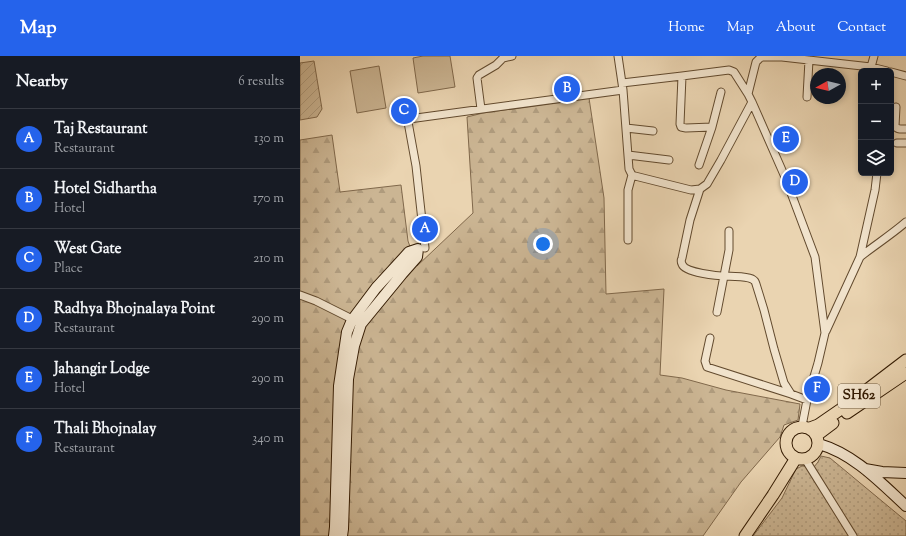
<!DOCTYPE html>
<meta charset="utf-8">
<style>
:root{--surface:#171b24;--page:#242831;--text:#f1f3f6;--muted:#9ea1a6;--line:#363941;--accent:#2563eb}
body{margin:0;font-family:"Sorts Mill Goudy",serif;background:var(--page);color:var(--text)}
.controls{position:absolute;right:12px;top:12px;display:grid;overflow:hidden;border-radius:6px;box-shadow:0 2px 6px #0003}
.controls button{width:36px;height:36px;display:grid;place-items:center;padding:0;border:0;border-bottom:1px solid var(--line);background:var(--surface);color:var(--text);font:20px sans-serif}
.compass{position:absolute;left:510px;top:12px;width:36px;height:36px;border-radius:50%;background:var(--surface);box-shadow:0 2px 6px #0003;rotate:262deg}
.you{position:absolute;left:243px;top:188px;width:14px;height:14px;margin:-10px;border:3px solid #fff;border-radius:50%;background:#1a73e8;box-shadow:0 0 0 6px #1a73e833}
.badge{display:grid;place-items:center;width:26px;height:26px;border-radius:50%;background:var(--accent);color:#fff;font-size:13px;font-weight:700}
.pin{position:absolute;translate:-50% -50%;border:2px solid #fff;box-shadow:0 1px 4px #0006}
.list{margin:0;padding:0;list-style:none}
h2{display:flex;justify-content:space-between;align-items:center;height:52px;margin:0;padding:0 16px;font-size:17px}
h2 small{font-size:13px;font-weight:400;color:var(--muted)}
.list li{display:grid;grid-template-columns:26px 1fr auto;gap:12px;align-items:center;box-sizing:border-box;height:60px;padding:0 16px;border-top:1px solid var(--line)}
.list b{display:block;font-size:15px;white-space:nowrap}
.list p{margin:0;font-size:13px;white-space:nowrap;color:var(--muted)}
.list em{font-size:13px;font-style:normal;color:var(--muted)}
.icon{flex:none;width:22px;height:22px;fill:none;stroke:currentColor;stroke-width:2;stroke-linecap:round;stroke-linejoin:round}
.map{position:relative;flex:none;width:606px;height:480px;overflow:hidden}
header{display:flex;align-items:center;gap:24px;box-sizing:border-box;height:56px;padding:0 20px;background:var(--accent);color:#fff}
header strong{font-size:19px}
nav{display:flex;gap:22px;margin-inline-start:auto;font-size:14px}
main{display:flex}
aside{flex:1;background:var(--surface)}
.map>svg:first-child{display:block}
</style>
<header>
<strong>Map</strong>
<nav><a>Home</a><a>Map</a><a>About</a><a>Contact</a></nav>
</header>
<main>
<aside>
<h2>Nearby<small>6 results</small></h2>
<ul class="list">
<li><span class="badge">A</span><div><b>Taj Restaurant</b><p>Restaurant</p></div><em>130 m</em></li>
<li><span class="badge">B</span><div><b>Hotel Sidhartha</b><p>Hotel</p></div><em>170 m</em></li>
<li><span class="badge">C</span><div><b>West Gate</b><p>Place</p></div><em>210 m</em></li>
<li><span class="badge">D</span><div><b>Radhya Bhojnalaya Point</b><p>Restaurant</p></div><em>290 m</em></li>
<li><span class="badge">E</span><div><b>Jahangir Lodge</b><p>Hotel</p></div><em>290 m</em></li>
<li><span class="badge">F</span><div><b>Thali Bhojnalay</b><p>Restaurant</p></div><em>340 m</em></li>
</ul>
</aside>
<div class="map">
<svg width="606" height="480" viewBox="0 0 606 480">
<defs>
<pattern id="grass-dots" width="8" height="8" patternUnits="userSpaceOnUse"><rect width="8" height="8" fill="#cbb593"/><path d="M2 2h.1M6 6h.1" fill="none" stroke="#af9b7d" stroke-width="1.8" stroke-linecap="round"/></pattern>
<pattern id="forest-firs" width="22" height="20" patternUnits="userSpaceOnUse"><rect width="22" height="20" fill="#cbb593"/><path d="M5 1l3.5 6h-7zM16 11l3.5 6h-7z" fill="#af9b7d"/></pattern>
<pattern id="garden-furrows" width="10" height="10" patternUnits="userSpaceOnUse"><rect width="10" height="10" fill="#cbb593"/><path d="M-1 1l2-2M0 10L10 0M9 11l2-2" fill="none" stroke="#af9b7d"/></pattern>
</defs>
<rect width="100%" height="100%" fill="#ead4b1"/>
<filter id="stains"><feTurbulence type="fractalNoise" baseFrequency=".005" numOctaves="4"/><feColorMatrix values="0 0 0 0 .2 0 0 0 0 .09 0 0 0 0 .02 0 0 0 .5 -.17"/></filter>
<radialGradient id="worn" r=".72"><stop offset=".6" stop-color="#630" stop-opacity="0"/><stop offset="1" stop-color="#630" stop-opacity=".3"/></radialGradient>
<path fill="url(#grass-dots)" stroke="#80684b" d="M521,400l9,2 76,63v15h-153l29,-38 14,-29 6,-3 12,1 4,-5z"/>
<path fill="url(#forest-firs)" stroke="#80684b" d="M289,42l15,100 2,96 58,-5 -4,86 22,3 44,12 74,14 -2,16 -14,5 -4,12 -39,45 -38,54h-403v-396l32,-5 8,57 61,-7 7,56 9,25 56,-53 -6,-96 16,-4z"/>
<path fill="#cbb593" stroke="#80684b" d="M123,0h27l5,31 -37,6 -5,-35z
M79,10l7,42 -29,5 -7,-42z"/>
<path fill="url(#garden-furrows)" stroke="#80684b" d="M14,5l8,48 -5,8 -17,3v-57z"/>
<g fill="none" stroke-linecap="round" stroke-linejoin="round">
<defs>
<path id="street" d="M318,0l5,34 6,79 3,6 3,1 56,14 9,-1 7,-5 14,-24 31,-58
M572,15l-1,-4 3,-11
M591,16l15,4
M382,20l-2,48 1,3 5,1 26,-1
M322,27l60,-7 47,-6 5,2 14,22 4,8 33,75 30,80 10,76 -7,30 -11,37 -5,26
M448,38l8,-32 4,-4 2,-1h20l89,10 16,4
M507,41l2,-37
M596,51l-1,19c2,4 7,3 11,3
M181,53l-4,-31 2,-3 17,-10 7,-7 9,-2
M326,72l27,3
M597,87h9
M328,99l41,5
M399,109l13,-38 9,-35
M400,133l-10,31 -8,38c-1,2 -1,4 0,6 3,9 36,12 45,12 7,1 18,0 25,3 3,2 3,2 4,5l8,26 10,39 10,34 7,11 16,6
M328,184v-50l4,-15
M125,192l-9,-82 -8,-44 1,-3 214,-29
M560,201c15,-12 31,-22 46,-35
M0,239l16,6 40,20
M417,256l12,-62v-19
M526,275l34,-74 15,-67 2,-17
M410,282l-5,23 2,6 84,27
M505,403l48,77"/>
<path id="secondary" d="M519,388c35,10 61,38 87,62
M565,413l17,3 24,1
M34,480l1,-9 4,-141 8,-54 5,-12 24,-32 33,-36 9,-3 -1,8 -15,17 -41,50 -7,22 -6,33 -5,150 -1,7"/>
<path id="primary" d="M547,357l59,-40
M486 387a16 16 0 1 1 32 0a16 16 0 1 1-32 0Z
M510,372l8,-3 29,-20 59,-45
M517,379l16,-12
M445,480l28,-41 23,-37"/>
</defs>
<use href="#street" stroke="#624a2e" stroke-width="9"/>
<use href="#secondary" stroke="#351c03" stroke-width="12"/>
<use href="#primary" stroke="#351c03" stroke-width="13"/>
<use href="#street" stroke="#f1e3cc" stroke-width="7"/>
<use href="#secondary" stroke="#f1e3cc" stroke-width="10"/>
<use href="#primary" stroke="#ead4b1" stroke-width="11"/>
</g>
<g text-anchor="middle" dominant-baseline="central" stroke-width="3.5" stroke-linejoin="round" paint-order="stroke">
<rect fill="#f1e3cc" stroke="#6d583f" stroke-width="1" x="538" y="328" width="42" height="24" rx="3"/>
<g font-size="14" font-weight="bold" fill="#351c03">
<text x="559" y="340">SH62</text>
</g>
</g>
<rect width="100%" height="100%" filter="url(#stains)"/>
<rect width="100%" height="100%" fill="url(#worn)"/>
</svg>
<div class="controls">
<button>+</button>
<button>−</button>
<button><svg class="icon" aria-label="layers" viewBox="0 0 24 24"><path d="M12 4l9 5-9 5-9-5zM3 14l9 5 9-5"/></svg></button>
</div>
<svg class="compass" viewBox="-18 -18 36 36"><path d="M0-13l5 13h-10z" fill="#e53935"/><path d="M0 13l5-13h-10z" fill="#9ea1a6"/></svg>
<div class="you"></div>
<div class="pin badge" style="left:125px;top:173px">A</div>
<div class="pin badge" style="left:267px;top:33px">B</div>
<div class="pin badge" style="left:104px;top:55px">C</div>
<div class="pin badge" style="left:495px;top:126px">D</div>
<div class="pin badge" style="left:486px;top:83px">E</div>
<div class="pin badge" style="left:517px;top:333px">F</div>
</div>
</main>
